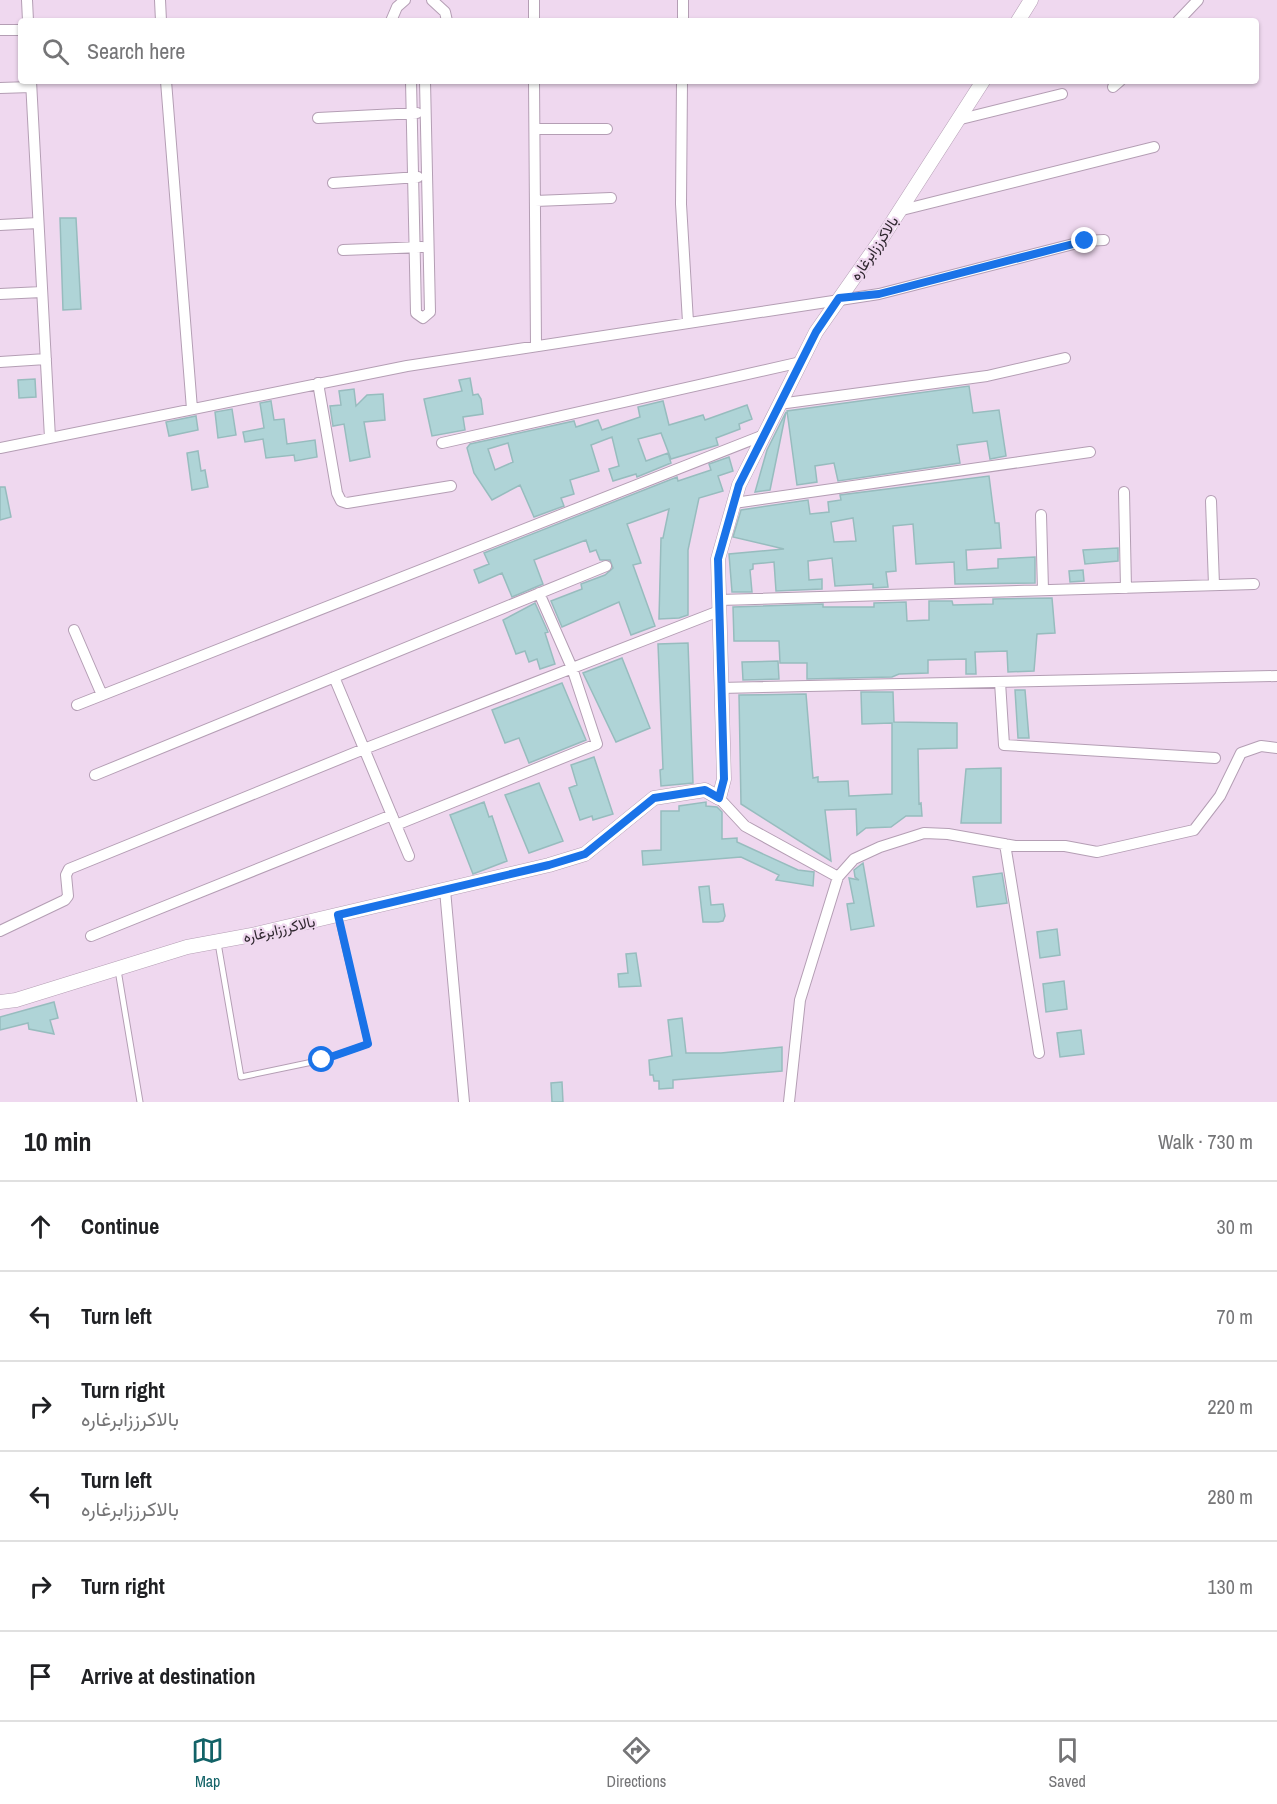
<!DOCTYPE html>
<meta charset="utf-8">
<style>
:root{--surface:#fff;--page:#f2f2f2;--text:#202124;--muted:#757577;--line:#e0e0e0;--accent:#126267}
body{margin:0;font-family:"Archivo Narrow",Vazirmatn,sans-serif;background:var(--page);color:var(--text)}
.stop{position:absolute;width:18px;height:18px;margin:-14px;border:4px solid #1a73e8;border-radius:50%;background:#fff}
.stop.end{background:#1a73e8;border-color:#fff;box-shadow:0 2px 6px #0008}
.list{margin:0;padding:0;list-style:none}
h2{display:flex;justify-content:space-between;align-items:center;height:78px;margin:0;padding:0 24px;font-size:26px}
h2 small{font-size:20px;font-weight:400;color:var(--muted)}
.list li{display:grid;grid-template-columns:39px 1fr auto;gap:18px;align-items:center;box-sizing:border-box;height:90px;padding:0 24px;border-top:2px solid var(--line)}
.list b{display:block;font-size:22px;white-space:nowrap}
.list p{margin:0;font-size:20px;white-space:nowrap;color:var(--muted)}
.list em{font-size:20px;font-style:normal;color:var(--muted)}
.icon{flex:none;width:33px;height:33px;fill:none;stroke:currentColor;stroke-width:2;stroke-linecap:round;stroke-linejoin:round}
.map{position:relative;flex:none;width:1277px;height:1102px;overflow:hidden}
.search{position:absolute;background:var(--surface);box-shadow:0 2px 4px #0004;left:18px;right:18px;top:18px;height:66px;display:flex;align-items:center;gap:15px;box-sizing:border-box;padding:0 21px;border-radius:6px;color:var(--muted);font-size:22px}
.sheet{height:618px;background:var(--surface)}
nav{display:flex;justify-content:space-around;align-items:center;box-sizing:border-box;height:84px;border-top:2px solid var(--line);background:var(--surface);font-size:16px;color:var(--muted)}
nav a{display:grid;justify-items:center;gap:3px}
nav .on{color:var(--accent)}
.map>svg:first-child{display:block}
</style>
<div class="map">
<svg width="1277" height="1102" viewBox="0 0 1277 1102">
<rect width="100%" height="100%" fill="#efd8ef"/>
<path fill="#afd4d7" stroke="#97bcbe" stroke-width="1.5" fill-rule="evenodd" d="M60,218h16l5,91 -18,1z
M470,378l3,17 5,-1 3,5 2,15 -20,3 2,13 -33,6 -8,-37 38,-8 -3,-11z
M35,379l1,18 -17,1 -1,-18z
M969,386l4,27 26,-3 7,46 -16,3 -3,-18 -30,4 3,18 -122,18 -4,-18 -19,3 2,16 -20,3 -10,-74z
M354,389l2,17 11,-11 16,-1 2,26 -21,2 6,35 -20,4 -6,-37 -11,2 -3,-20 11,-1 -2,-14z
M271,401l3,19 10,-1 3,25 28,-4 2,17 -22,4 -1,-6 -28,3 -3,-19 -18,3 -2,-10 21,-4 -4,-25z
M663,401l6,24 34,-10 2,5 42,-15 5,14 -13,5 1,5 -24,9 2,7 -47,14 -10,-26 -23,6 8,22 22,-8 3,10 -34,14 -1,-3 -23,7 -4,-12 10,-3 -7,-29 -21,8 8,26 -29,9 4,14 -13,4 3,8 -30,11 -14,-32 -28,15 -18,-27 -7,-25 3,-4 104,-23 2,6 22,-7 4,10 38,-13 -2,-10zM508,443l5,19 -18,8 -7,-21z
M232,409l4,26 -18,3 -3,-26z
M786,412l-16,78 -15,2 12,-42z
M196,416l2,14 -29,6 -3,-14z
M198,451l3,20 4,-1 3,17 -16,3 -5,-37z
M729,457l4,14 -15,5 5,15 -24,7 -11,52v65l-9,3 -20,1 2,-81h2l6,-29 -42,15 14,39 -8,2 22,61 -24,9 -12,-33 -57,25 -11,-26 31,-12 -1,-5 24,-9 8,-7 -3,-8h-10l-4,-10 -6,2 -4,-12 -52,20 9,24 -31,13 -10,-24 -23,10 -5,-13 15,-6 -5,-11 193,-76 1,4 33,-11 -2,-6z
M989,476l6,47h4l2,25 -35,2 1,20 31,-2v-9l37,-2v26l-80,1 -1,-22 -38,2 -3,-40 -20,2 3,45 -10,1 2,15 -15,1v-4l-38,2 -3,-28 -24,3 1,19 13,-1v10l-46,2 -2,-29 -21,2v5l-3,1 2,22h-20l-3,-38 55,-5 -51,-12 8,-27 67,-10 2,14 19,-2 -1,-10 13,-2 -1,-5zM853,518l3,23 -22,1 -3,-20z
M0,487h5l6,30 -11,3z
M1118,548v13l-33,3 -2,-14z
M1083,570l1,11 -14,1 -1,-11z
M1052,598l3,35 -18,1 -3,37 -26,1 -1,-21 -32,1 1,22h-10v-15l-38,1v13l-29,1 -7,3 -85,2v-16h-27l-1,-22h-45l-1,-34 90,-3v3h51v-4l32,-1 1,19 22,-1v-19h23l1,4 40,-1v-5z
M535,603l13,29 -3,1 10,31 -15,5 -3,-10 -8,3 -4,-11 -9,3 -13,-34z
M688,643l5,140 -32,3 -1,-16 3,-1 -5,-125z
M622,658l28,70 -34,14 -33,-69z
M778,661l1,18 -36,1 -1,-18z
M562,683l24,57 -57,23 -10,-25 -14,5 -13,-33z
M1015,690h10l4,48h-11z
M861,692h32l1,30 63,1v25l-39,1 1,55 2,-1 1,13h-16l-15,11 -25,1 -9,7 -1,-26 -31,1 6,51 -90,-57 -2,-109 67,-1 7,84 5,-1v5l30,-1 1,15 43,-2v-71l-30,1z
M594,757l19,57 -20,6 -1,-4 -12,4 -11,-32 8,-3 -6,-20z
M1001,768v55h-40l5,-54z
M539,783l24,58 -34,12 -24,-58z
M484,802l5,15 3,-1 15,45 -34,13 -23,-59z
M706,802v4l11,1 5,5v27l15,-1v4l61,28 16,2 -1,14 -37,-6 3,-5 -38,-18 -98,8 -1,-14 19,-1v-39h18v-5z
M863,863l11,63 -23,4 -4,-26 7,-1 -5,-25 10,2 -4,-3 -1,-7z
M1002,873l5,30 -30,4 -4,-30z
M709,886l2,19 12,-1 2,12 -2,5 -5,1h-15l-4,-35z
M1057,929l3,26 -20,3 -3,-26z
M636,953l5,33 -22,1 -1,-13 10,-1 -2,-19z
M1064,981l3,28 -21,3 -3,-28z
M54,1002l4,16 -8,2 4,14 -25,-5 -1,-6 -28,7v-13z
M682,1018l4,35h35l61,-6v24l-109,9v8l-14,1v-8h-5l-1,-6h-3l-1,-15 23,-4 -4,-36z
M1081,1030l3,24 -24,3 -3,-24z
M562,1082l1,20h-11l-1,-19z"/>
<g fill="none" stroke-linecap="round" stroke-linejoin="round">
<defs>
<path id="lane" d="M218,943l23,134 81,-17 46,-16 -30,-127
M118,970l22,132"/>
<path id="street" d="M27,0l1,21
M160,0l1,21
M432,0l13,12 2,9
M534,0v21
M391,21l6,-14 8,-7
M683,21v-21
M1178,21l20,-21
M0,30h21
M31,81l19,357
M166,81l26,328
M411,81l5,232 7,5 7,-6 -5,-231
M534,81l2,265
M682,81l-1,123 7,118
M1113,87l7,-6
M0,88l31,-1
M318,118l99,-5
M961,119l101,-25
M535,129h72
M333,183l85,-6
M535,201l76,-3
M898,211l256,-64
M0,225l38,-2
M343,250l79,-3
M0,294l42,-2
M0,362l46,-3
M318,383l19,110 4,8 6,2 104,-17
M779,404l208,-28 78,-18
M442,443l359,-81
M0,448l407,-82 472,-72 206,-53 19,-1
M1124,492l2,96
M1211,501l3,84
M734,503l356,-51
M1041,515l2,75
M719,600l535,-16
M74,630l28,65
M334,677l75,179
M1000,682l4,63 211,13
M720,688l557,-12
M77,705l687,-270
M95,775l511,-209
M719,798l26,28 93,51 16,-18 26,-12 44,-14 24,1 67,12h50l32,6 97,-22 26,-34 21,-43 20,-7 16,2
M396,825l201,-81 -25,-76 -33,-75
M1005,844l34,209
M445,890l19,212
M0,931l65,-31 3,-4 -2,-21 3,-6 295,-120 355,-138
M91,936l301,-121
M789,1102l11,-102 38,-123"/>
<path id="secondary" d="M1018,21l13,-21
M0,1002l16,-2 171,-53 65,-12 297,-70 36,-11 69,-56 51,-8 14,8 5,-19 -6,-220 21,-74 77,-153 66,-94 101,-157"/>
</defs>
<use href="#lane" stroke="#b49eb4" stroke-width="7"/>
<use href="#street" stroke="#b49eb4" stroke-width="12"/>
<use href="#secondary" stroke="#b49eb4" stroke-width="15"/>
<use href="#lane" stroke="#fff" stroke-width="5"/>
<use href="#street" stroke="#fff" stroke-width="10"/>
<use href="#secondary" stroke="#fff" stroke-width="14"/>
</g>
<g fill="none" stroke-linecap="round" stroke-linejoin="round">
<path stroke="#1a73e8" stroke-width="8" d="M322,1060l46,-16 -30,-129 211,-50 36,-11 69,-56 51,-8 14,8 5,-19 -6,-220 21,-74 77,-153 23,-34 40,-4 206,-53"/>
</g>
<g text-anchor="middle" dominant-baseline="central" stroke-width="4.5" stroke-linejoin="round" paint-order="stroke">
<g font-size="15" fill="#2f272f" stroke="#efd8ef">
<text transform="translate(874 248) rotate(-56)">بالاکرززابرغاره</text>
<text transform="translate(279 929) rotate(-13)">بالاکرززابرغاره</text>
</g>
</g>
</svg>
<div class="stop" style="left:322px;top:1060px"></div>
<div class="stop end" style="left:1085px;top:241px"></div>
<div class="search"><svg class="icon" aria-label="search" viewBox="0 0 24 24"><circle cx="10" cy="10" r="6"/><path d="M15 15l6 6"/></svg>Search here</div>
</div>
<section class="sheet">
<h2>10 min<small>Walk · 730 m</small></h2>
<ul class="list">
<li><svg class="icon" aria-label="ahead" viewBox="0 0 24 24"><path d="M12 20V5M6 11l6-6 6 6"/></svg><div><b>Continue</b></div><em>30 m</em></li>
<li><svg class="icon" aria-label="left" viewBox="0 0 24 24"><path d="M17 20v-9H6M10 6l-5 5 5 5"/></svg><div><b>Turn left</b></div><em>70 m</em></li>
<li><svg class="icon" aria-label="right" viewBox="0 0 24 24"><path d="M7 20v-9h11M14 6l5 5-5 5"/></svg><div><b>Turn right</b><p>بالاکرززابرغاره</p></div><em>220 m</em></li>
<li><svg class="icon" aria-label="left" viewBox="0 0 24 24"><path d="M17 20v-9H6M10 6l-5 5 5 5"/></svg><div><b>Turn left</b><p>بالاکرززابرغاره</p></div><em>280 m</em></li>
<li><svg class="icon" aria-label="right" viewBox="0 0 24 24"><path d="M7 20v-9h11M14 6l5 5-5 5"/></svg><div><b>Turn right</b></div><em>130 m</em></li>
<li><svg class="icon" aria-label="arrive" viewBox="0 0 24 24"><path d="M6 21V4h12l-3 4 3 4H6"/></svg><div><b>Arrive at destination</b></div></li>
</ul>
</section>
<nav>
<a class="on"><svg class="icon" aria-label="map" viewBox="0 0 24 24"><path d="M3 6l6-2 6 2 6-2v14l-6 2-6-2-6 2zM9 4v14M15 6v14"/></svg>Map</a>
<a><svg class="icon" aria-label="directions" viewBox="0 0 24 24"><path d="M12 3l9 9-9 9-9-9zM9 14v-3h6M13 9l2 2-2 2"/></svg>Directions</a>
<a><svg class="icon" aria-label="saved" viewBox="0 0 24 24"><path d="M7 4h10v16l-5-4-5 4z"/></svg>Saved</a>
</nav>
